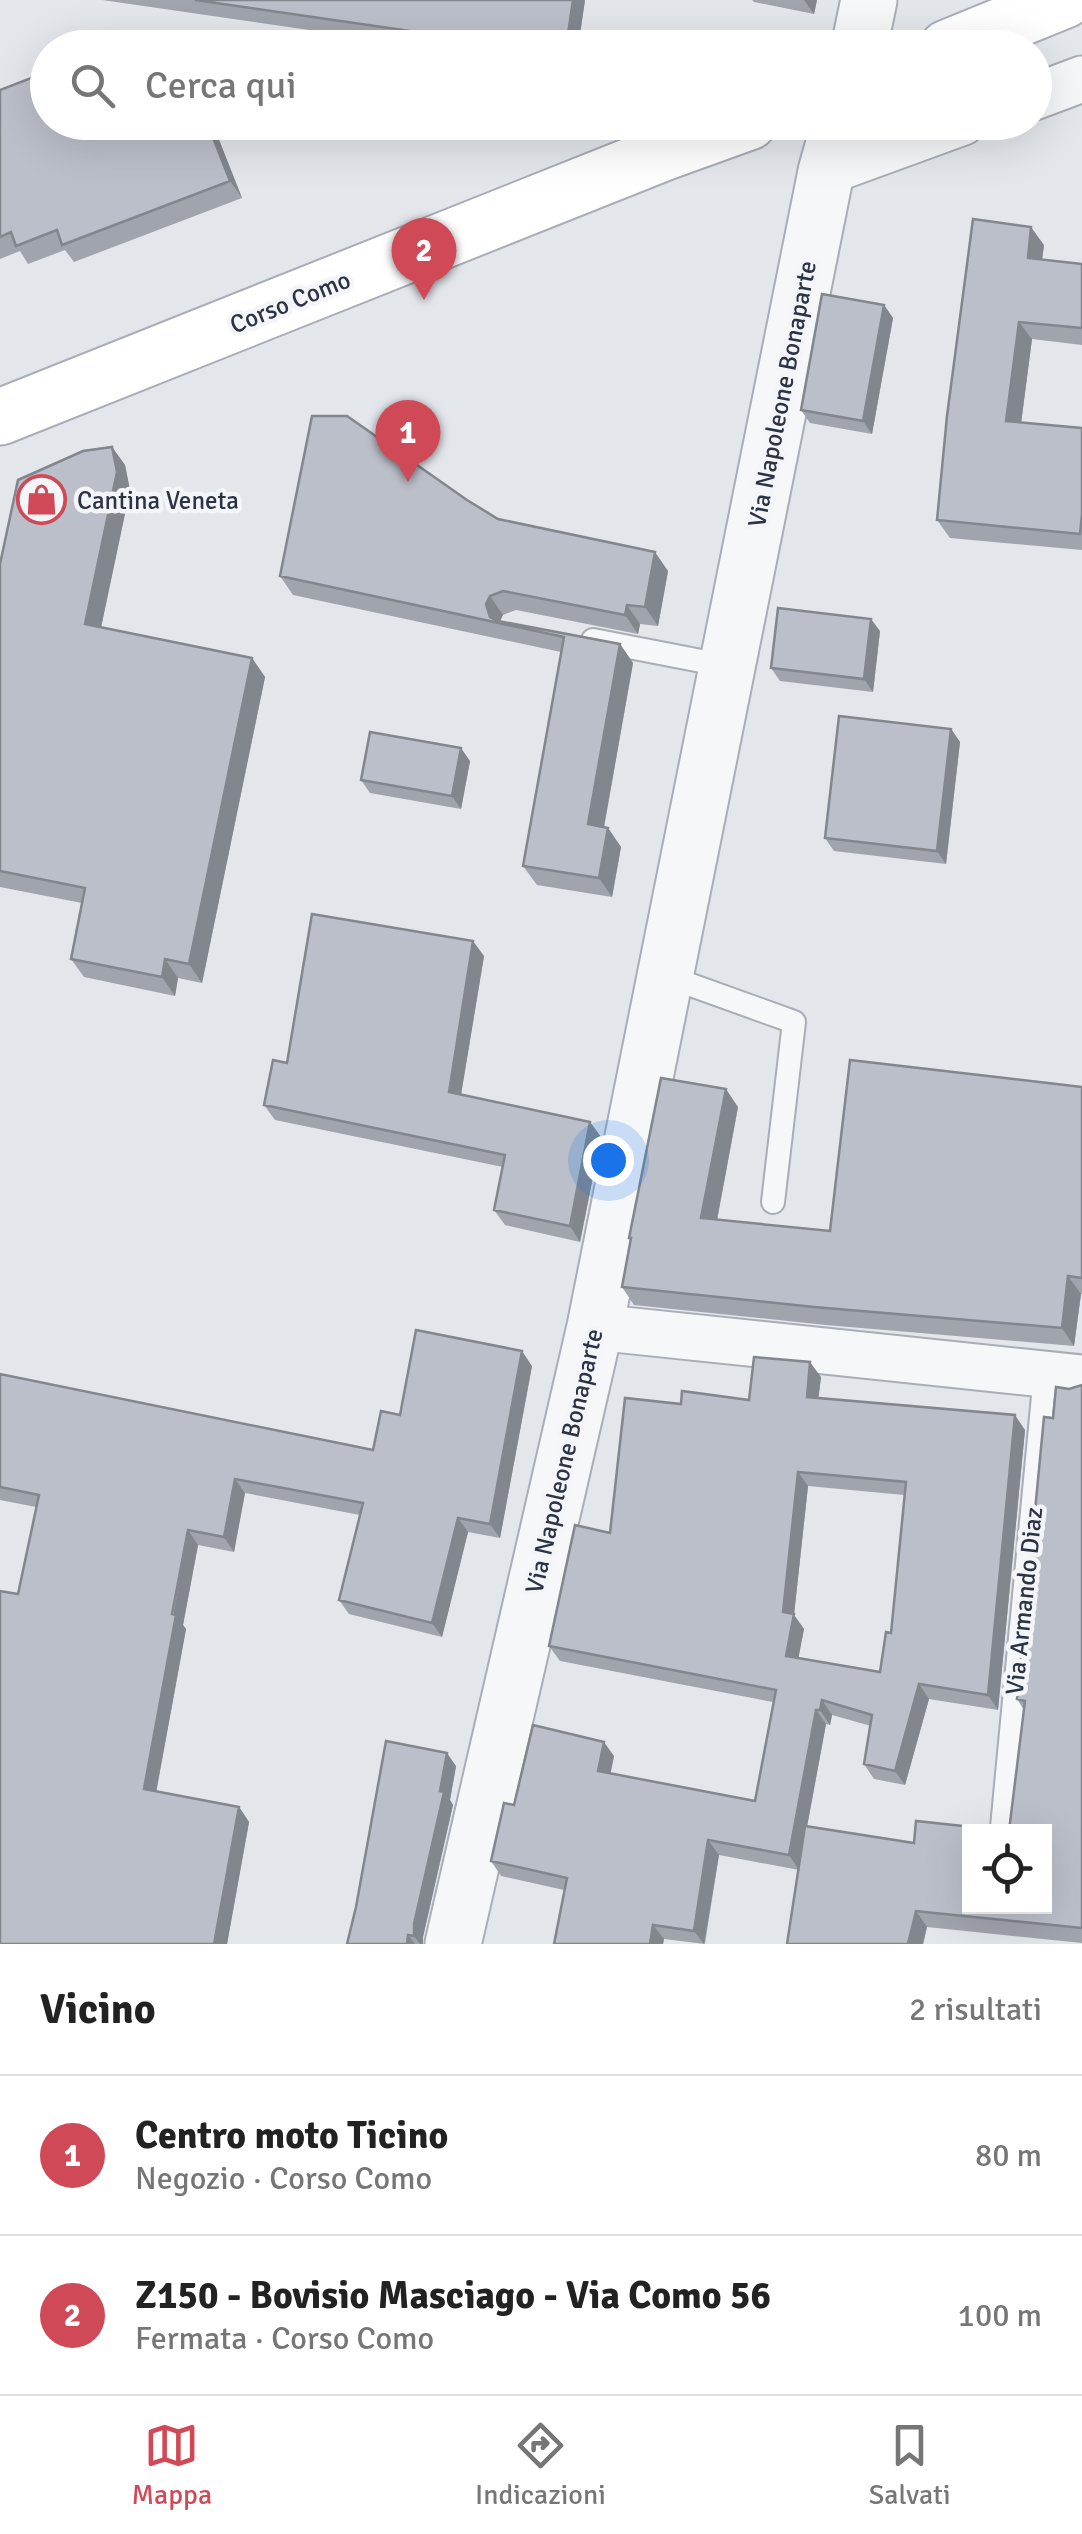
<!DOCTYPE html>
<html lang="it">
<meta charset="utf-8">
<style>
:root{--surface:#fff;--page:#f2f2f2;--text:#222;--muted:#767676;--line:#e0e0e0;--accent:#d04957}
body{margin:0;font-family:Signika,sans-serif;background:var(--page);color:var(--text)}
.controls{position:absolute;right:30px;bottom:30px;display:grid;overflow:hidden;border-radius:0px;box-shadow:0 10px 40px #0002}
.controls button{width:90px;height:90px;display:grid;place-items:center;padding:0;border:0;border-bottom:2px solid var(--line);background:var(--surface);color:var(--text);font:50px sans-serif}
.you{position:absolute;left:608px;top:1160px;width:35px;height:35px;margin:-25px;border:8px solid #fff;border-radius:50%;background:#1a73e8;box-shadow:0 0 0 15px #1a73e833}
.badge{display:grid;place-items:center;width:65px;height:65px;border-radius:50%;background:var(--accent);color:#fff;font-size:32px;font-weight:700}
.pin{position:absolute;translate:-50% -82px;filter:drop-shadow(0 2px 5px #0008)}
.pin::after{content:'';position:absolute;top:52px;width:35px;height:30px;background:inherit;clip-path:polygon(0 0,100% 0,50% 100%)}
.list{margin:0;padding:0;list-style:none}
h2{display:flex;justify-content:space-between;align-items:center;height:130px;margin:0;padding:0 40px;font-size:42px}
h2 small{font-size:32px;font-weight:400;color:var(--muted)}
.list li{display:grid;grid-template-columns:65px 1fr auto;gap:30px;align-items:center;box-sizing:border-box;height:160px;padding:0 40px;border-top:2px solid var(--line)}
.list b{display:block;font-size:38px;white-space:nowrap}
.list p{margin:0;font-size:32px;white-space:nowrap;color:var(--muted)}
.list em{font-size:32px;font-style:normal;color:var(--muted)}
.icon{flex:none;width:55px;height:55px;fill:none;stroke:currentColor;stroke-width:2;stroke-linecap:round;stroke-linejoin:round}
.map{position:relative;flex:none;width:1082px;height:1944px;overflow:hidden}
.search{position:absolute;background:var(--surface);box-shadow:0 10px 40px #0002;left:30px;right:30px;top:30px;height:110px;display:flex;align-items:center;gap:25px;box-sizing:border-box;padding:0 35px;border-radius:55px;color:var(--muted);font-size:38px}
.sheet{height:450px;background:var(--surface)}
nav{display:flex;justify-content:space-around;align-items:center;box-sizing:border-box;height:140px;border-top:2px solid var(--line);background:var(--surface);font-size:28px;color:var(--muted)}
nav a{display:grid;justify-items:center;gap:5px}
nav .on{color:var(--accent)}
.map>svg:first-child{display:block}
</style>
<div class="map">
<svg width="1082" height="1944" viewBox="0 0 1082 1944">
<rect width="100%" height="100%" fill="#e3e6eb"/>
<g fill="none" stroke-linecap="round" stroke-linejoin="round">
<defs>
<path id="service" d="M593,640l134,26
M666,976l128,46 -21,180
M1002,1827l43,-452"/>
<path id="minor" d="M1034,97l48,-18
M826,172l137,-50
M595,1327l487,51"/>
<path id="tertiary" d="M859,48l10,-48
M453,1944l142,-617 231,-1155 14,-50"/>
<path id="secondary" d="M947,48l118,-48
M0,417l663,-264 86,-31"/>
</defs>
<use href="#service" stroke="#a8adb6" stroke-width="26"/>
<use href="#minor" stroke="#a8adb6" stroke-width="49"/>
<use href="#tertiary" stroke="#a8adb6" stroke-width="59"/>
<use href="#secondary" stroke="#a8adb6" stroke-width="59"/>
<use href="#service" stroke="#f6f7f9" stroke-width="22"/>
<use href="#minor" stroke="#f6f7f9" stroke-width="45"/>
<use href="#tertiary" stroke="#f6f7f9" stroke-width="55"/>
<use href="#secondary" stroke="#fff" stroke-width="55"/>
</g>
<path fill="#a0a4ad" fill-rule="evenodd" d="M102,0h483l-7,48h-144z
M752,0h65l-3,14 -60,-12z
M0,90l48,32h164l30,76 -168,64 -9,-12 -37,14 -8,-13 -20,8z
M1044,245l-2,15 40,4v81l-50,-6 -11,84 61,5v122l-132,-12 -13,-18z
M884,305l9,13 -21,116 -62,-11 -9,-13z
M112,447l13,18 5,25 -29,137 151,31 13,19 -63,306 -24,-5 -3,18 -91,-19 -13,-18 11,-56 -82,-16v-323z
M467,500l31,19 170,52 -10,55 -18,-2 -2,10 -122,-24 -13,5 -3,6 120,23 13,19 -29,165h4l13,19 -9,50 -75,-12 -14,-19 38,-214 -268,-57 -13,-19z
M880,631l-7,61 -93,-11 -9,-13z
M951,729l9,13 -14,122 -112,-13 -9,-13z
M470,761l-9,48 -91,-16 -9,-13z
M484,956l-23,138 129,28 11,15 -21,105 -75,-17 -11,-15 9,-43 -228,-47 -11,-15 23,-42z
M1082,1087v207h-1l-7,52 -248,-21 -192,-20 -12,-18 9,-47 -2,-2 109,-131 -21,113 113,11z
M532,1366l-32,172 -32,-6 -26,105 -93,-23 -10,-14 21,-85 -115,-22 -11,59 -36,-7 -15,80 3,4 -30,163 83,15 10,15 -22,122h-227l18,-350 18,-87 -36,-7v-126l373,76 27,-35z
M821,1377l-3,21 207,32 -27,280 -69,-11 -24,86 -31,-6 -10,-15 7,-38 -39,-11 -2,10 -4,-1 -19,103 107,16 95,-12 15,-121 -7,-11 36,-281 16,-29 13,-4v558l-155,-16 -4,17h-136l12,-74 -80,-15 -14,89 -41,-5 -1,5h-109l10,-54 -63,-14 -10,-15 23,-56 100,-49 -4,18 145,27 18,-99 -213,-41 -11,-15 61,-113 71,-129 68,-4zM808,1486l96,9 -13,138 -11,39 -82,-14 6,-29 -10,-14z
M456,1766l-6,34 3,5 -30,132v7h-76z"/>
<path fill="#82868d" d="M573,0h12l-7,48h-12z
M804,0h13l-3,14z
M207,122h5l30,76 -12,-17z
M1031,227l13,18 -4,31 -12,-18z
M884,305l9,13 -21,116 -9,-13z
M1019,322l13,17 -13,100 -13,-18z
M112,447l13,18 5,25 -32,152 -13,-18z
M655,552l13,19 -10,55 -13,-19z
M490,596l13,19 -4,8 -9,-6 -4,-13z
M627,605l13,19 -2,10 -13,-19z
M871,619l9,12 -7,61 -9,-13z
M620,644l13,19 -32,180 -13,-19z
M252,658l13,19 -63,306 -13,-19z
M951,729l9,13 -14,122 -9,-13z
M461,748l9,13 -9,48 -9,-13z
M608,828l13,19 -9,50 -13,-19z
M473,941l11,15 -25,151 -10,-15z
M165,959l13,19 -3,18 -13,-19z
M726,1089l12,18 -24,129 -13,-18z
M590,1122l11,15 -21,105 -10,-16z
M1068,1276l13,18 -7,52 -12,-18z
M522,1351l10,15 -32,172 -10,-14z
M810,1362l11,15 -4,34 -10,-14z
M1015,1415l10,15 -27,280 -10,-15z
M798,1472l10,14 -14,129 10,14 -8,42 -10,-15 -3,-44z
M235,1479l10,14 -11,59 -10,-15z
M458,1518l10,14 -26,105 -10,-14z
M188,1530l10,15 -15,80 3,4 -32,175 -10,-15z
M919,1684l10,15 -24,86 -10,-14z
M822,1700l10,15 -2,10 -10,-15z
M816,1710l10,14 -27,146 -10,-15z
M604,1742l10,14 -6,30 -10,-15z
M447,1753l9,13 -6,34 3,5 -30,132v7h-3l-6,-8v-12z
M239,1807l10,15 -22,122h-13z
M708,1840l11,15 -15,89 -10,-13z
M916,1911l11,16 -4,17h-15z
M653,1925l11,14 -1,5h-13z
M408,1935l7,9h-8z"/>
<path fill="#babfc9" stroke="#82868d" stroke-width="2.5" fill-rule="evenodd" d="M195,0h378l-7,48h-39z
M44,73l4,10v39h159l23,59 -168,64 -5,-15 -41,16 -5,-14 -11,5v-147z
M973,219l58,8 -3,31 54,6v64l-63,-6 -13,99 76,7v86l-2,20 -143,-14 10,-104z
M822,294l62,11 -21,116 -62,-11z
M312,416h35l120,84 31,19 157,33 -10,55 -18,-2 -2,10 -122,-24 -13,5 -4,8 4,13 8,4 122,23 -32,180 20,4 -9,50 -76,-12 41,-229 -284,-61z
M112,447l5,25 -32,152 167,34 -63,306 -24,-5 -3,18 -91,-18 14,-71 -85,-17v-307l18,-84 65,-29z
M778,608l93,11 -7,60 -93,-11z
M839,716l112,13 -14,122 -112,-13z
M370,732l91,16 -9,48 -91,-16z
M312,914l161,27 -24,151 141,30 -20,104 -76,-16 11,-55 -241,-50 9,-45 14,3z
M850,1060l232,27v191l-14,-2 -6,52 -248,-21 -192,-20 9,-49h-2l32,-160 65,11 -25,129 129,13z
M416,1330l106,21 -32,173 -32,-6 -26,105 -93,-23 24,-97 -128,-24 -11,58 -36,-7 -16,84 4,1 -32,174 95,18 -25,137h-214v-353l18,3 21,-99 -39,-8v-113l373,76 8,-39 19,4z
M754,1357l56,5 -3,35 208,18 -27,280 -69,-11 -24,87 -31,-7 8,-49 -50,-15 -2,10h-4l-27,145 -81,-15 -14,91 -41,-6 -3,19h-96l13,-66 -76,-17 13,-58 10,2 19,-80 71,17 -6,29 157,30 21,-111 -227,-44 26,-121 35,8 15,-135 56,6 1,-13 67,9zM798,1472l108,10 -15,151 -5,-1 -6,40 -94,-16 8,-42 -11,-2z
M1082,1385v543l-166,-17 -8,33h-121l18,-118 109,17 2,-22 93,10 16,-130 -8,-2 27,-282 9,1 3,-31 13,2zM970,1832h74v74h-74z
M386,1741l61,12 -7,38 4,1 -30,132v12l-6,-1 -1,9h-60l9,-37z"/>
<defs>
<symbol id="shop-ring" viewBox="-11 -11 22 22"><circle r="9.5" fill="#f3f5f8" stroke="#d04957" stroke-width="1.5"/><path d="M-5-2.5h2.3a2.7 3.5 0 0 1 5.4 0H5L5.5 6h-11ZM-1.5-2.5h3a1.5 2.3 0 0 0-3 0Z" fill="#d04957"/></symbol>
</defs>
<g fill-rule="evenodd">
<use href="#shop-ring" x="14" y="472" width="55" height="55"/>
</g>
<g text-anchor="middle" dominant-baseline="central" stroke-width="9" stroke-linejoin="round" paint-order="stroke">
<g font-size="25" fill="#2b3344" stroke="#f3f5f8">
<text transform="translate(290 302) rotate(-22)">Corso Como</text>
<text transform="translate(782 394) rotate(-79)">Via Napoleone Bonaparte</text>
<text transform="translate(564 1461) rotate(-77)">Via Napoleone Bonaparte</text>
<text transform="translate(1024 1601) rotate(-84)">Via Armando Diaz</text>
</g>
<g font-size="25" fill="#2b3344" stroke="#f3f5f8" text-anchor="start">
<text x="77" y="500">Cantina Veneta</text>
</g>
</g>
</svg>
<div class="controls">
<button><svg class="icon" aria-label="locate" viewBox="0 0 24 24"><circle cx="12" cy="12" r="6"/><path d="M12 2v4M12 18v4M2 12h4M18 12h4"/></svg></button>
</div>
<div class="you"></div>
<div class="pin badge" style="left:408px;top:482px">1</div>
<div class="pin badge" style="left:424px;top:300px">2</div>
<div class="search"><svg class="icon" aria-label="search" viewBox="0 0 24 24"><circle cx="10" cy="10" r="6"/><path d="M15 15l6 6"/></svg>Cerca qui</div>
</div>
<section class="sheet">
<h2>Vicino<small>2 risultati</small></h2>
<ul class="list">
<li><span class="badge">1</span><div><b>Centro moto Ticino</b><p>Negozio · Corso Como</p></div><em>80 m</em></li>
<li><span class="badge">2</span><div><b>Z150 - Bovisio Masciago - Via Como 56</b><p>Fermata · Corso Como</p></div><em>100 m</em></li>
</ul>
</section>
<nav>
<a class="on"><svg class="icon" aria-label="map" viewBox="0 0 24 24"><path d="M3 6l6-2 6 2 6-2v14l-6 2-6-2-6 2zM9 4v14M15 6v14"/></svg>Mappa</a>
<a><svg class="icon" aria-label="directions" viewBox="0 0 24 24"><path d="M12 3l9 9-9 9-9-9zM9 14v-3h6M13 9l2 2-2 2"/></svg>Indicazioni</a>
<a><svg class="icon" aria-label="saved" viewBox="0 0 24 24"><path d="M7 4h10v16l-5-4-5 4z"/></svg>Salvati</a>
</nav>
